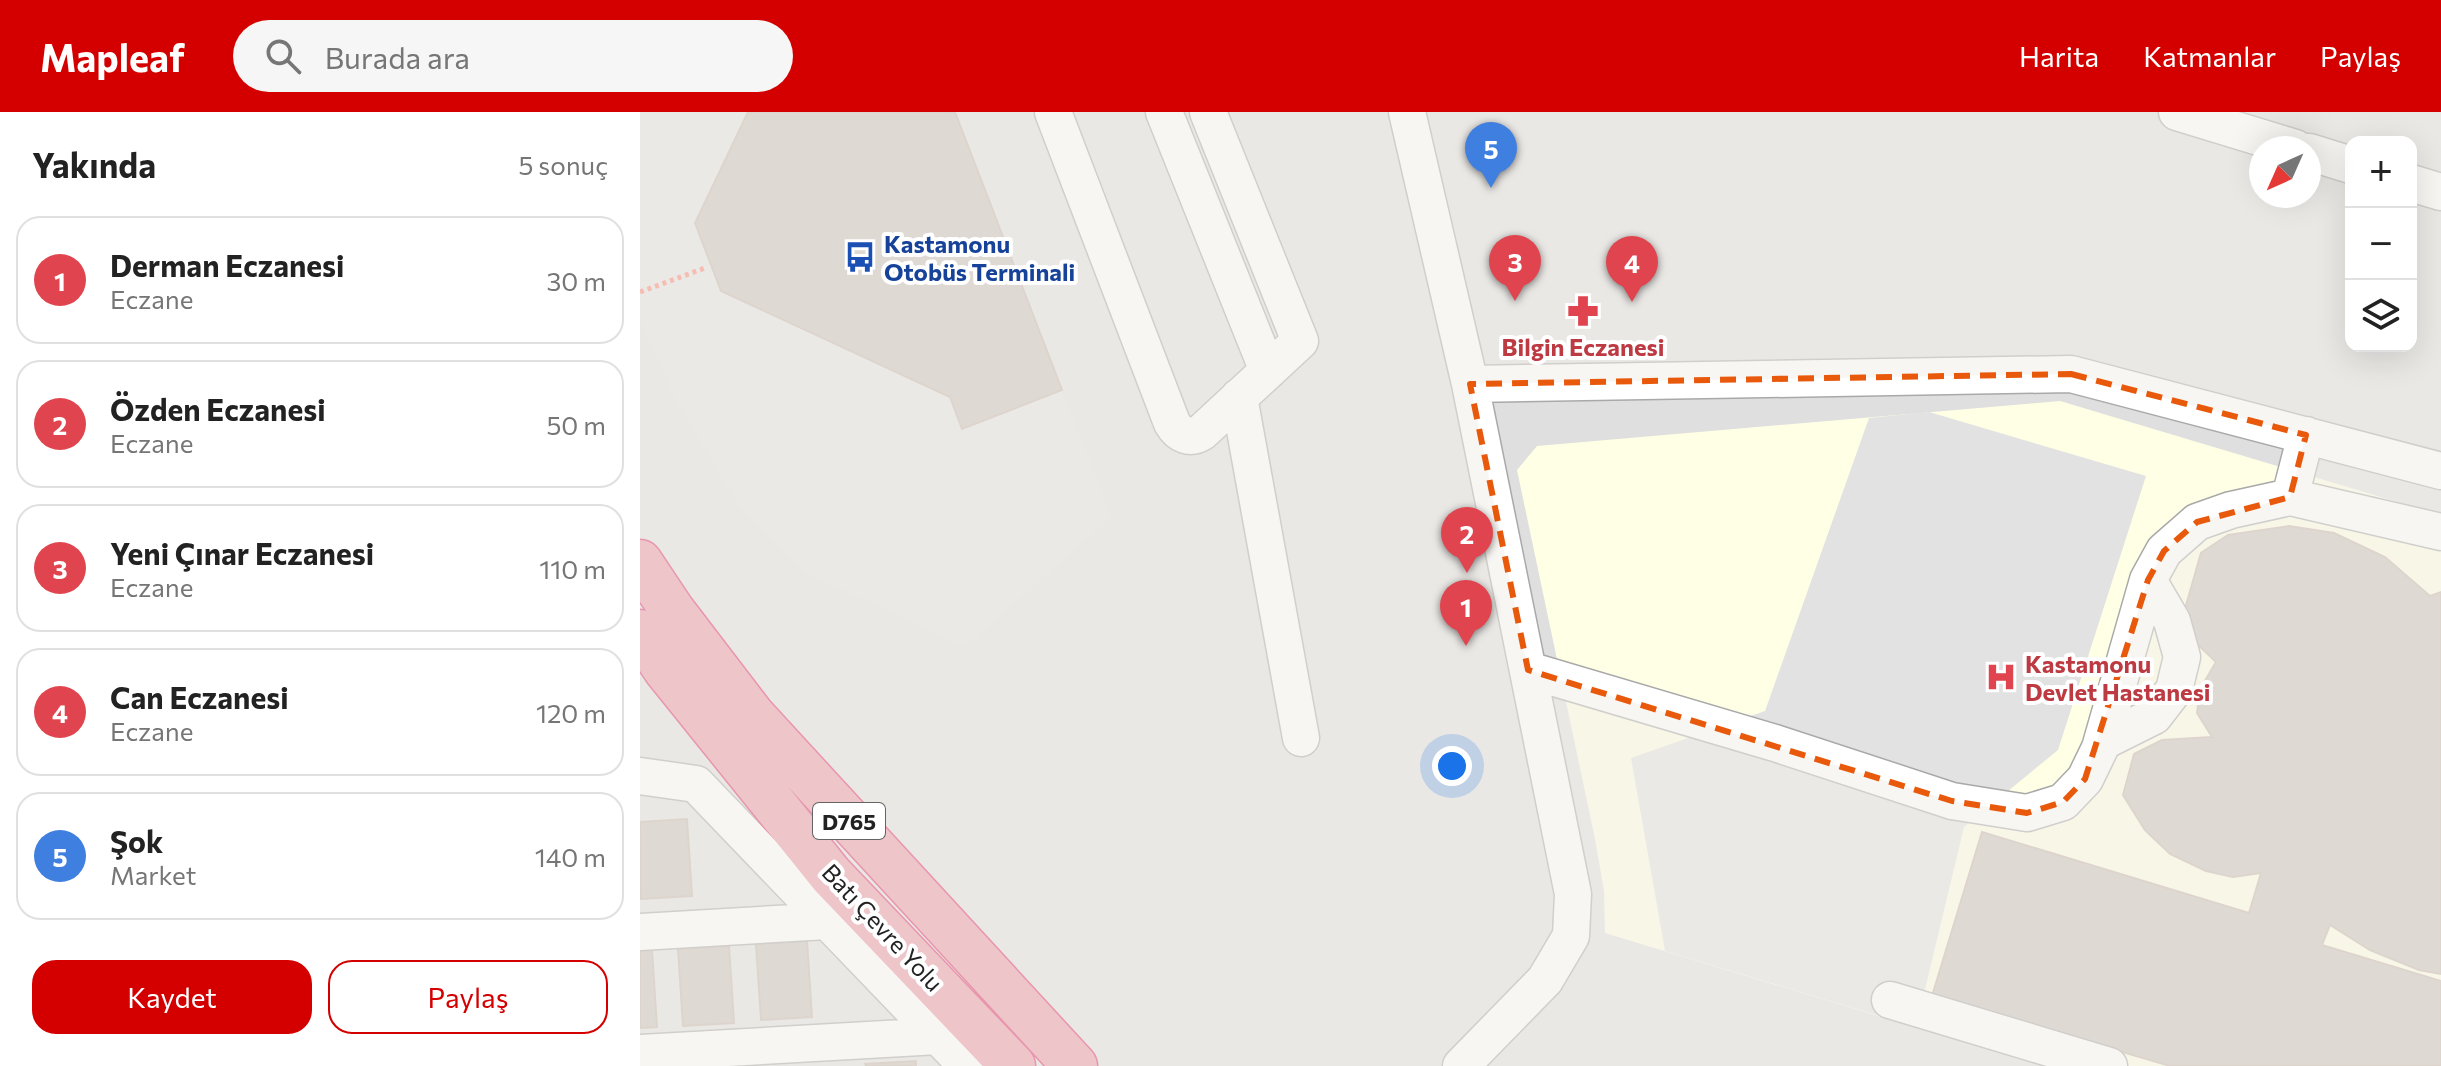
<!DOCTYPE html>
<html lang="tr">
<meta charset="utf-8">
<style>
:root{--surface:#fff;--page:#f6f6f6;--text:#222;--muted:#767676;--line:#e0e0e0;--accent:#d40000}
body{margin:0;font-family:Commissioner,sans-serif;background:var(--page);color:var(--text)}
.controls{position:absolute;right:24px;top:24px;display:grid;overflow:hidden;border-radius:16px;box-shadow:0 8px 32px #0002}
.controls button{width:72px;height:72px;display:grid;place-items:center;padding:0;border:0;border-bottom:2px solid var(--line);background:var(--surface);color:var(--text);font:40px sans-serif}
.compass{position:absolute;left:1609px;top:24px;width:72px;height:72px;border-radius:50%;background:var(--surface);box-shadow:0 8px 32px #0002;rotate:225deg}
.you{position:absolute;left:812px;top:654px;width:28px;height:28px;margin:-20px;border:6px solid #fff;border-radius:50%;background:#1a73e8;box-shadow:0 0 0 12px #1a73e833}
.badge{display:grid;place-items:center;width:52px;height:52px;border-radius:50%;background:var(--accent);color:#fff;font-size:26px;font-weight:700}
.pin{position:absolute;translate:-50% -66px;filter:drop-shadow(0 2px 4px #0008)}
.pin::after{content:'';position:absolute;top:42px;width:28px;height:24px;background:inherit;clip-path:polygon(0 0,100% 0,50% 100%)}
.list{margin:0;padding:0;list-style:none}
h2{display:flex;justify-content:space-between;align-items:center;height:104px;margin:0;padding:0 32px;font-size:34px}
h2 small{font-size:26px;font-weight:400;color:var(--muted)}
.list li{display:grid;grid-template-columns:52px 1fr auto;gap:24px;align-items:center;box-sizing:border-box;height:128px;margin:0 16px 16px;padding:0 16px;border:2px solid var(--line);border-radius:24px}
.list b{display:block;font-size:30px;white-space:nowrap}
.list p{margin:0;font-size:26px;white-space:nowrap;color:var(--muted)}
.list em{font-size:26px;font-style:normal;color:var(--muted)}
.actions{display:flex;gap:16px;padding:24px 32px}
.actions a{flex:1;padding:18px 0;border:2px solid var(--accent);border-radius:24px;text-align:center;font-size:28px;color:var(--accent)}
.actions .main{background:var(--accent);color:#fff}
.icon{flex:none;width:44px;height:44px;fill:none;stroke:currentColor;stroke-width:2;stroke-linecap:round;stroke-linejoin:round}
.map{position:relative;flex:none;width:1801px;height:954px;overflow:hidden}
header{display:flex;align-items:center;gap:48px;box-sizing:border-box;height:112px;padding:0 40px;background:var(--accent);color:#fff}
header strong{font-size:38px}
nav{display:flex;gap:44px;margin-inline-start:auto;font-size:28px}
.search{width:560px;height:72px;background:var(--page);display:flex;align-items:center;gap:20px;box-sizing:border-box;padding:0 28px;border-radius:44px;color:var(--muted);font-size:30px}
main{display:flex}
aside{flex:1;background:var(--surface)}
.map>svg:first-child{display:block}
</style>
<header>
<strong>Mapleaf</strong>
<div class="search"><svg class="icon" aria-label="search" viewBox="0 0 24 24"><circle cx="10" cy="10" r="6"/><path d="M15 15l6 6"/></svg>Burada ara</div>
<nav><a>Harita</a><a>Katmanlar</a><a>Paylaş</a></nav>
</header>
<main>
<aside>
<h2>Yakında<small>5 sonuç</small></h2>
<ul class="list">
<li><span class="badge" style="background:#e0444e">1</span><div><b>Derman Eczanesi</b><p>Eczane</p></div><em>30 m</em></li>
<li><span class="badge" style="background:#e0444e">2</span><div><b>Özden Eczanesi</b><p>Eczane</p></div><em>50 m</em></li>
<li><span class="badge" style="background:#e0444e">3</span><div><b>Yeni Çınar Eczanesi</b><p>Eczane</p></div><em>110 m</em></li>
<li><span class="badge" style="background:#e0444e">4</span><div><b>Can Eczanesi</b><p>Eczane</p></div><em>120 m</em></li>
<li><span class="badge" style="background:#3f7fe0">5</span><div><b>Şok</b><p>Market</p></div><em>140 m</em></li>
</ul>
<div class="actions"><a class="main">Kaydet</a><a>Paylaş</a></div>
</aside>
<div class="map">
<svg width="1801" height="954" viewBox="0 0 1801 954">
<rect width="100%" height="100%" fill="#f2efe9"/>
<path fill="#e0dfdf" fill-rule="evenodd" d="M0,0h1801v954h-1801zM1711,30h60v204h-60zM1621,36h48v48h-48z"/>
<path fill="#ffffe5" d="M1420,289l381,114v551h-398l-438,-133 -1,-42 -9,-52 -78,-369 20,-24z"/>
<path fill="#e2e2e2" d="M0,0h108l-52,111 26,68 228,106 12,32 100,-39 50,127 -147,130 -161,-75 -64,-64 -62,-103 -38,-83z
M1289,300l217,64 -88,274 -94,77 -48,200 -251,-76 -34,-193 134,-47 104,-293z"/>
<path fill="#c7bfb8" stroke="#c4b6ab" stroke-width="2" d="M108,0h207l107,278 -100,39 -12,-32 -229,-106 -26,-68z
M1649,414l45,7 51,24 45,39 11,-4v382l-22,-4 -49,-20 -40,-25 -8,20 119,36v85h-271l-238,-70 50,-164 267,81 12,-40 -28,4 -27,-6 -36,-17 -25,-24 -22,-35 11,-41 28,-14 50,-3 -15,-24 3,-24 16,-27 -18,-17 -15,-29 18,-63 27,-18z
M47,707l5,77 -51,3 -1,-77z
M167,829l5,76 -51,3 -5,-76z
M89,834l5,77 -51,3 -5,-77z
M12,838l5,77 -17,1v-77z
M276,949v5h-50l-1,-2z"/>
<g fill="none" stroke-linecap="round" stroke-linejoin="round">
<defs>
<path id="minor" d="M413,0l119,311c7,12 18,17 30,9l98,-91 -92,-229
M524,0l104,259
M767,0l63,272 103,510 -2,42 -26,44 -84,86
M1537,0l118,36
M1669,40l42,13
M1771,71l30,9
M830,272l601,-10 370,97
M599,285l62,341
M1650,385l151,35
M888,558l247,73 177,58 75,12 36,-11 22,-23 15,-31 48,-168 16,-29 33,-29 34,-12 59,-13 16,-62
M1462,630l52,-26 20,-26 8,-33 -10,-36 -24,-41
M0,664l56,8 271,282
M0,820l187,-11
M1250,888l219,66
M0,941l298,-17"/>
<path id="highway" d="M0,450l32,48 81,106 322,350
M0,520l26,38 165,205 182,191"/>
</defs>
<use href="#minor" stroke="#a9a9a9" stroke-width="39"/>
<use href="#highway" stroke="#dc2a67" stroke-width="47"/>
<path stroke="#fa8072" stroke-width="5" stroke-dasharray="4 4" stroke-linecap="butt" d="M0,180l65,-24"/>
<use href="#minor" stroke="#fff" stroke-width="36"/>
<use href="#highway" stroke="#e892a2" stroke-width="44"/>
</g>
<path d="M0 0H1801V954H0ZM1431,262l235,61 -16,62 -93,25 -33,29 -16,29 -63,199 -22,23 -36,11 -75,-12 -424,-131 -58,-286z" fill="#f2efe9" fill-opacity=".55" fill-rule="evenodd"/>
<path fill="none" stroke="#e8590c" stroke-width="6" stroke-dasharray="16 10" stroke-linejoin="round" d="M1431,262l235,61 -16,62 -93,25 -33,29 -16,29 -63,199 -22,23 -36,11 -75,-12 -424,-131 -58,-286z"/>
<defs>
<symbol id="bus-bare" viewBox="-9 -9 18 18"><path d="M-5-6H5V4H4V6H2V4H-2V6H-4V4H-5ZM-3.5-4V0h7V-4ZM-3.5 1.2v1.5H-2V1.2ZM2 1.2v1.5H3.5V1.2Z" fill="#1a4fb4" stroke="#fff" stroke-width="2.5" paint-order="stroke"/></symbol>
<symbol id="pharmacy-bare" viewBox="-9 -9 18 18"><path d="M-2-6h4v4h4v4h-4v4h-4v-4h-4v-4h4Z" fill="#e0444e" stroke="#fff" stroke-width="2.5" paint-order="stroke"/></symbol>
<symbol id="hospital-bare" viewBox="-9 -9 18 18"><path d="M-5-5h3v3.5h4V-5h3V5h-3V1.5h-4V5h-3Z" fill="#e0444e" stroke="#fff" stroke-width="2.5" paint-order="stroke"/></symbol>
</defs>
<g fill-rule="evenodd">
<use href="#bus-bare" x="198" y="123" width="44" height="44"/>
<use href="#pharmacy-bare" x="921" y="177" width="44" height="44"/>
<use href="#hospital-bare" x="1339" y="543" width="44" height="44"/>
</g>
<g text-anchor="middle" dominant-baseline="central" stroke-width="8" stroke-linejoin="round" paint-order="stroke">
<rect fill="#fff" stroke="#646464" stroke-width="2" x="173" y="691" width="72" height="36" rx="6"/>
<g font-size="22" font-weight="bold" fill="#222">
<text x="209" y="709">D765</text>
</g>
<g font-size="24" font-weight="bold" fill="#164399" stroke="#fff" text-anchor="start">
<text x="244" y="131">Kastamonu<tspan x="244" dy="28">Otobüs Terminali</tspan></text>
</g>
<g font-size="24" font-weight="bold" fill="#be3a42" stroke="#fff">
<text x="943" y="234">Bilgin Eczanesi</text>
<text x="1385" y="551" text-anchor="start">Kastamonu<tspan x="1385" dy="28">Devlet Hastanesi</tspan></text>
</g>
<g font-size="24" fill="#222" stroke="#fff">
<text transform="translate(243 815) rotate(47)">Batı Çevre Yolu</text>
</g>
</g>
</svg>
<div class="controls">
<button>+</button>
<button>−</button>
<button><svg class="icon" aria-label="layers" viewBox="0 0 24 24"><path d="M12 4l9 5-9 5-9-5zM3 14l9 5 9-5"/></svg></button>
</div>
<svg class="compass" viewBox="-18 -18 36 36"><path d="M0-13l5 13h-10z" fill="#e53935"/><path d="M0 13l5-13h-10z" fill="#767676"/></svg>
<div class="you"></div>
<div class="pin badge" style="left:826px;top:534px;background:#e0444e">1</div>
<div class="pin badge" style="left:827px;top:461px;background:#e0444e">2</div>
<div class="pin badge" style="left:875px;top:189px;background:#e0444e">3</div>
<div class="pin badge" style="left:992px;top:190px;background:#e0444e">4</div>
<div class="pin badge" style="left:851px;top:76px;background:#3f7fe0">5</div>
</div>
</main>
